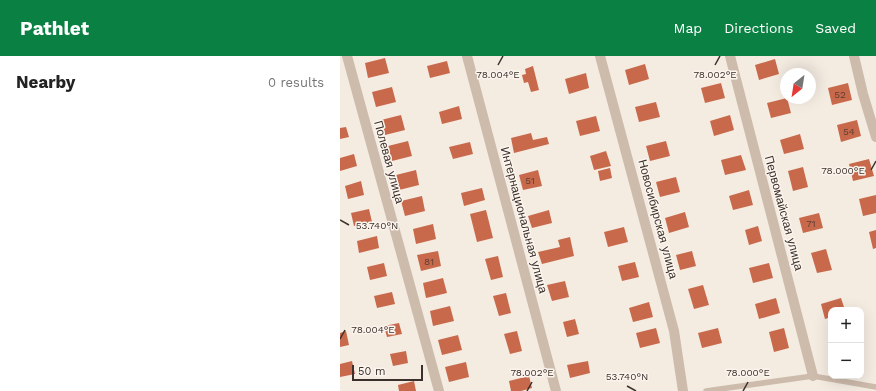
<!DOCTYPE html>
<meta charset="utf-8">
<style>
:root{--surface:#fff;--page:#f2f2f2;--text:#222;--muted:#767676;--line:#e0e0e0;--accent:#0b8043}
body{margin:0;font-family:"Work Sans",sans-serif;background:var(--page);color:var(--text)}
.controls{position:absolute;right:12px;bottom:12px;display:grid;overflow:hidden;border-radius:8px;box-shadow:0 4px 16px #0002}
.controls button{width:36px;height:36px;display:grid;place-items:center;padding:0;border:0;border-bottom:1px solid var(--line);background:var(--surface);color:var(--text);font:20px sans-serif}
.compass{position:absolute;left:440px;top:12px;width:36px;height:36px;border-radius:50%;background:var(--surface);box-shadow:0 4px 16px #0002;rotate:210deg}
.scale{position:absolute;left:12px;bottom:10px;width:71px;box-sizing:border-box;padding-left:4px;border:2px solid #3b302b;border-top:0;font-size:11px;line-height:14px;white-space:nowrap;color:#3b302b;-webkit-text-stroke:3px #fbf5ee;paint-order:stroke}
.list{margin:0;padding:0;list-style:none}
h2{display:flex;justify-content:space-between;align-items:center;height:52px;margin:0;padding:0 16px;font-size:17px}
h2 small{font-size:13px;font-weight:400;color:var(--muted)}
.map{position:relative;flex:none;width:536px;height:335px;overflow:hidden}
header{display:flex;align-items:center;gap:24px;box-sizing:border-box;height:56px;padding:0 20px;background:var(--accent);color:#fff}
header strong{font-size:19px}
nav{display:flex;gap:22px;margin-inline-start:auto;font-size:14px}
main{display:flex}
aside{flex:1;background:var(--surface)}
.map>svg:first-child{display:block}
</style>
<header>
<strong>Pathlet</strong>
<nav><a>Map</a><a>Directions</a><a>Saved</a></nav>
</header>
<main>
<aside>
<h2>Nearby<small>0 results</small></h2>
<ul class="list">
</ul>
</aside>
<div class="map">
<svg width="536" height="335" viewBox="0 0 536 335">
<rect width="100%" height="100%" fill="#f4ebe1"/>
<path fill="#c8694b" d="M45,2l4,15 -21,5 -3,-15z
M435,3l4,15 -20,6 -4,-15z
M107,5l3,12 -20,5 -3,-12z
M305,8l4,15 -20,6 -4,-15z
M193,10l6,24 -8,2 -3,-10 -4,1 -2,-8 4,-1 -1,-5z
M246,17l3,15 -20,6 -4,-15z
M381,27l4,15 -20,5 -4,-15z
M508,27l4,17 -20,5 -4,-17z
M52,31l4,15 -20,5 -4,-15z
M447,42l4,15 -20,5 -4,-15z
M316,46l4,15 -21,5 -4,-15z
M119,50l3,13 -20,5 -3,-12z
M61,59l4,15 -20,5 -4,-15z
M390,59l4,15 -20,6 -4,-15z
M256,60l4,15 -20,5 -4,-15z
M517,64l4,16 -20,6 -4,-17z
M6,71l3,10 -9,2v-11z
M191,77l2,7 14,-3 2,7 -35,9 -3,-15z
M460,78l4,15 -20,5 -4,-14z
M68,85l4,15 -20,5 -4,-15z
M326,85l4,15 -20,5 -4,-15z
M130,86l3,12 -20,5 -4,-12z
M266,95l5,15 -17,4 -4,-14z
M14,98l3,12 -17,5v-13z
M401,99l5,15 -21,5 -4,-15z
M529,103l5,17 -21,5 -4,-17z
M463,111l5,20 -15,4 -5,-20z
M270,112l2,10 -12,3 -2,-10z
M76,114l3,15 -20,5 -3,-15z
M198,114l4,16 -19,4 -4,-15z
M336,121l4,15 -20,5 -4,-15z
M21,125l3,14 -16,4 -3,-13z
M142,132l3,12 -21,6 -3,-13z
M409,134l4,15 -20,5 -4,-14z
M536,139v18l-13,3 -4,-17z
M82,140l3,15 -20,5 -4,-15z
M29,153l3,13 -18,4 -3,-13z
M146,154l7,28 -16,4 -7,-28z
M209,154l3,13 -20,5 -4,-12z
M345,156l4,15 -20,6 -4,-15z
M479,157l4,15 -20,5 -4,-15z
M93,168l3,15 -20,5 -3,-15z
M418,170l4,15 -13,4 -4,-15z
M284,171l4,15 -20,5 -4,-15z
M536,174v18l-3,1 -4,-17z
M37,180l2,12 -20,5 -2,-12z
M230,181l4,19 -32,8 -4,-12 22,-5 -2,-7z
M486,193l6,21 -15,3 -6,-20z
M98,195l3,15 -20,5 -4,-16z
M352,195l4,15 -16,4 -4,-15z
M158,200l5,21 -12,3 -6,-21z
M295,206l4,15 -17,4 -4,-15z
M44,207l3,13 -17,4 -3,-13z
M429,207l4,15 -20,5 -4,-15z
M103,222l4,15 -21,5 -3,-15z
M225,225l4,16 -17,4 -5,-16z
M363,229l6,20 -15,4 -6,-20z
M52,236l3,12 -18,4 -3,-12z
M166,237l5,20 -12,3 -6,-20z
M436,242l4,15 -21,6 -4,-15z
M501,242l4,12h-14v7l-6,2 -4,-15z
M309,246l4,15 -20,5 -4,-14z
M110,250l4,15 -21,5 -3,-15z
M235,263l4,15 -12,3 -4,-15z
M59,267l3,11 -15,3 -3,-11z
M316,272l4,15 -20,5 -4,-15z
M378,272l4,15 -20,5 -4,-15z
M444,272l5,20 -15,4 -5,-20z
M6,275l3,14 -9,2v-14z
M177,275l5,20 -12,3 -6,-20z
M118,279l4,15 -20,5 -4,-15z
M66,295l2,12 -15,3 -3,-12z
M12,305l3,13 -15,3v-13z
M248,305l2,12 -20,5 -3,-13z
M126,306l3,15 -20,5 -4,-15z
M189,320l3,12 -11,3h-10l-2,-10z
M74,325l2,10h-17l-1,-6z"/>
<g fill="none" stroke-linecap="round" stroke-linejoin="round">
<path stroke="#cdbbac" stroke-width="5.5" d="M366,335l107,-15 63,11"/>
<path stroke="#cdbbac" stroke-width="10" d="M7,0l92,335
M127,0l89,335
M260,0l74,275 9,60
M390,0l83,320
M514,0l9,38 13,43"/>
</g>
<path fill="none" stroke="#3b302b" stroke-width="1.5" d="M158,9l5,-9M375,9l5,-9M531,114l5,-9M0,164l9,5M0,283l5,-9M287,330l9,5M187,335l5,-9M403,335l5,-9"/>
<g text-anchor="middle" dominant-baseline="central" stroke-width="3" stroke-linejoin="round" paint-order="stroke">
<g font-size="10" fill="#5e3e33">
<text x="500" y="38">52</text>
<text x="509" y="75">54</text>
<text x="190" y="124">51</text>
<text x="471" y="167">71</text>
<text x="89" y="205">81</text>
</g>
<g font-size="12" fill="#3b302b" stroke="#fbf5ee">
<text transform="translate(49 106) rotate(75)">Полевая улица</text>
<text transform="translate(444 157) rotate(75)">Первомайская улица</text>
<text transform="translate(318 163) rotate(75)">Новосибирская улица</text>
<text transform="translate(184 164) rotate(75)">Интернациональная улица</text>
</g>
</g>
<g font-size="10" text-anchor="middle" fill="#3b302b" stroke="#fbf5ee" stroke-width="3" stroke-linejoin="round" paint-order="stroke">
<text x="158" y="22">78.004°E</text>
<text x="375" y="22">78.002°E</text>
<text x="503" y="118">78.000°E</text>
<text x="37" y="173">53.740°N</text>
<text x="33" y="277">78.004°E</text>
<text x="192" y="320">78.002°E</text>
<text x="408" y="320">78.000°E</text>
<text x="287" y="324">53.740°N</text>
</g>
</svg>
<div class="controls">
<button>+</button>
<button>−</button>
</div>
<svg class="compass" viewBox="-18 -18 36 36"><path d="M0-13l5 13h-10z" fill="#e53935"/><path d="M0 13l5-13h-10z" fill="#767676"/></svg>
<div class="scale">50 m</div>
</div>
</main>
